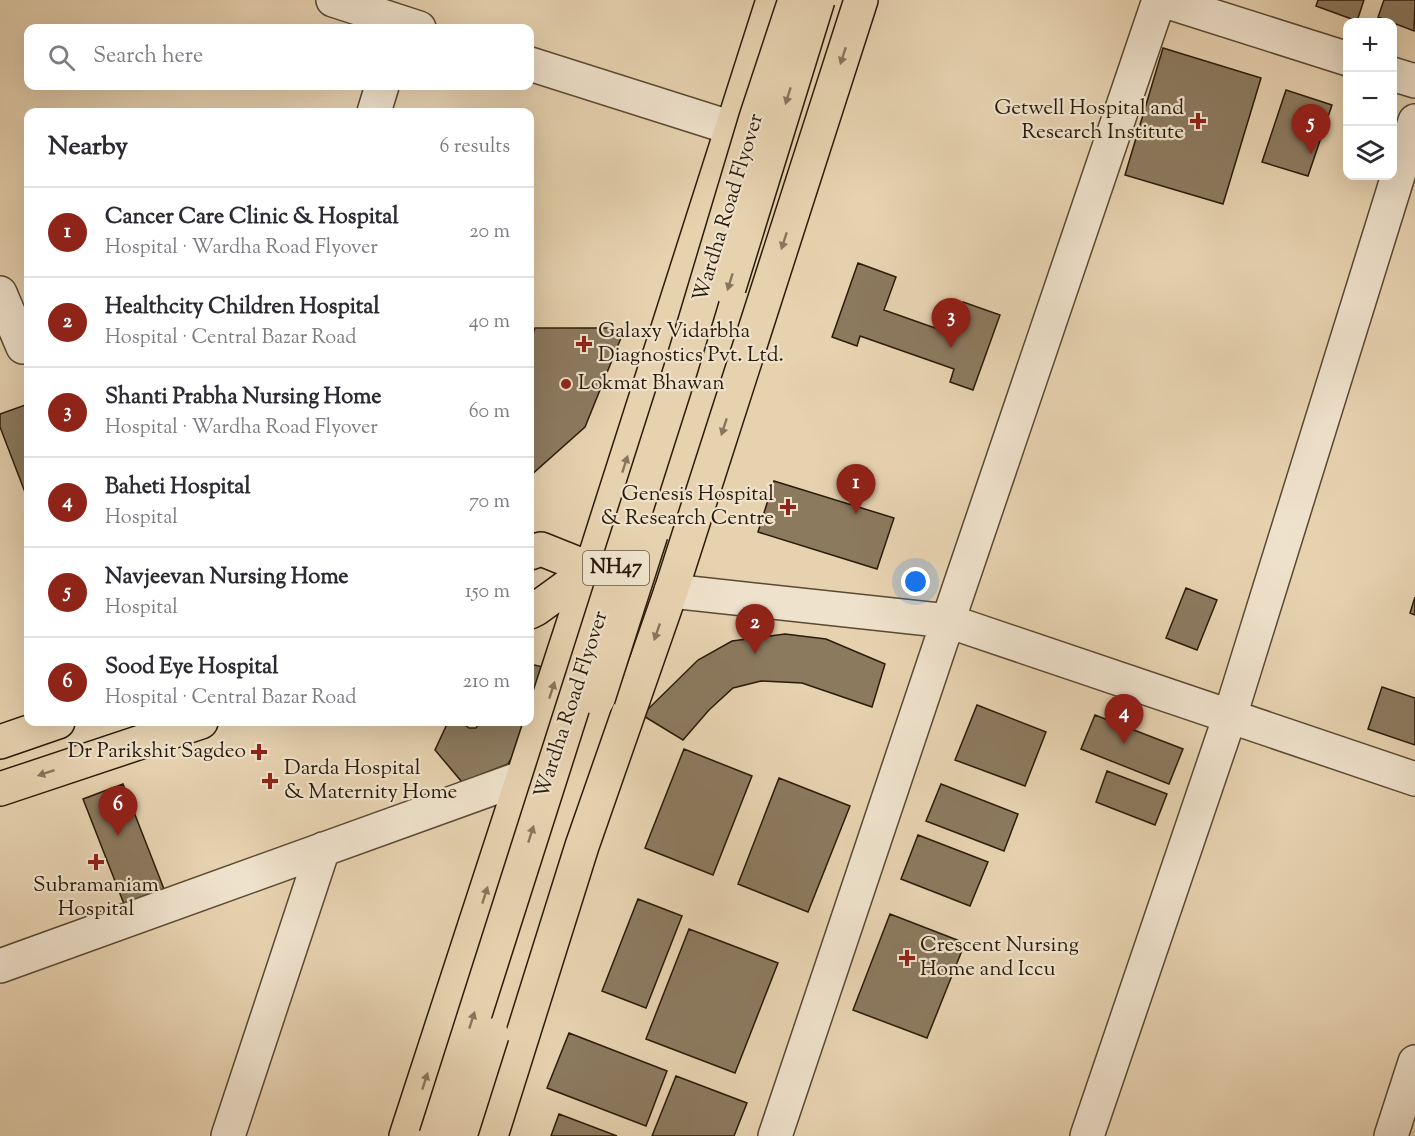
<!DOCTYPE html>
<meta charset="utf-8">
<style>
:root{--surface:#fff;--page:#f2f2f3;--text:#2b2b33;--muted:#7c7c81;--line:#e1e1e2;--accent:#8f2418}
body{margin:0;font-family:"Sorts Mill Goudy",serif;background:var(--page);color:var(--text)}
.controls{position:absolute;right:18px;top:18px;display:grid;overflow:hidden;border-radius:12px;box-shadow:0 6px 24px #0002}
.controls button{width:54px;height:54px;display:grid;place-items:center;padding:0;border:0;border-bottom:2px solid var(--line);background:var(--surface);color:var(--text);font:30px sans-serif}
.you{position:absolute;left:916px;top:582px;width:21px;height:21px;margin:-15px;border:4px solid #fff;border-radius:50%;background:#1a73e8;box-shadow:0 0 0 9px #1a73e833}
.badge{display:grid;place-items:center;width:39px;height:39px;border-radius:50%;background:var(--accent);color:#fff;font-size:20px;font-weight:700}
.pin{position:absolute;translate:-50% -50px;filter:drop-shadow(0 2px 3px #0008)}
.pin::after{content:'';position:absolute;top:32px;width:21px;height:18px;background:inherit;clip-path:polygon(0 0,100% 0,50% 100%)}
.list{margin:0;padding:0;list-style:none}
h2{display:flex;justify-content:space-between;align-items:center;height:78px;margin:0;padding:0 24px;font-size:26px}
h2 small{font-size:20px;font-weight:400;color:var(--muted)}
.list li{display:grid;grid-template-columns:39px 1fr auto;gap:18px;align-items:center;box-sizing:border-box;height:90px;padding:0 24px;border-top:2px solid var(--line)}
.list b{display:block;font-size:22px;white-space:nowrap}
.list p{margin:0;font-size:20px;white-space:nowrap;color:var(--muted)}
.list em{font-size:20px;font-style:normal;color:var(--muted)}
.icon{flex:none;width:33px;height:33px;fill:none;stroke:currentColor;stroke-width:2;stroke-linecap:round;stroke-linejoin:round}
.map{position:relative;flex:none;width:1415px;height:1136px;overflow:hidden}
.search{position:absolute;background:var(--surface);box-shadow:0 6px 24px #0002;left:24px;top:24px;width:510px;height:66px;display:flex;align-items:center;gap:15px;box-sizing:border-box;padding:0 21px;border-radius:12px;color:var(--muted);font-size:22px}
.panel{position:absolute;background:var(--surface);box-shadow:0 6px 24px #0002;left:24px;top:108px;width:510px;height:618px;border-radius:12px}
.map>svg:first-child{display:block}
</style>
<div class="map">
<svg width="1415" height="1136" viewBox="0 0 1415 1136">
<rect width="100%" height="100%" fill="#e7d2b0"/>
<filter id="stains"><feTurbulence type="fractalNoise" baseFrequency=".00333" numOctaves="4"/><feColorMatrix values="0 0 0 0 .2 0 0 0 0 .09 0 0 0 0 .02 0 0 0 .5 -.17"/></filter>
<radialGradient id="worn" r=".72"><stop offset=".6" stop-color="#630" stop-opacity="0"/><stop offset="1" stop-color="#630" stop-opacity=".3"/></radialGradient>
<path fill="#8c7a5f" stroke="#2a1b08" stroke-width="1.5" d="M1318,0h46l-7,21 -41,-15z
M1384,0h31l-1,31 -36,-14z
M1163,48l98,30 -38,126 -98,-29z
M1286,90l46,15 -24,71 -46,-14z
M858,263l38,14 -12,33 68,24 11,-32 37,13 -27,75 -23,-8 4,-13 -94,-33 -3,10 -25,-9z
M535,328h90l-40,99 -55,49v-134z
M28,404v96l-28,-73v-13z
M774,481l120,37 -17,51 -119,-37z
M1186,588l31,12 -20,50 -31,-12z
M1415,597v18l-5,-2z
M785,634l41,5 59,25 -13,43 -70,-24 -41,-2 -28,7 -24,22 -26,30 -41,-25 56,-55 34,-19z
M530,664l13,3 -8,52 -27,45 -46,18 -27,-32 13,-28h13l8,6h7l2,-3 -1,-3h53z
M1382,687l33,11v47l-47,-16z
M977,705l69,27 -21,54 -70,-26z
M1095,715l88,34 -14,35 -88,-35z
M684,749l68,27 -39,99 -68,-27z
M1107,771l60,23 -12,31 -59,-23z
M779,778l71,28 -42,106 -70,-28z
M123,784l41,105 -40,15 -41,-105z
M941,784l77,30 -14,37 -78,-30z
M918,835l70,27 -18,44 -69,-27z
M638,899l44,17 -36,92 -44,-17z
M890,914l75,29 -38,95 -74,-28z
M689,929l89,34 -43,110 -89,-34z
M569,1033l98,38 -21,55 -99,-38z
M676,1076l71,27 -13,33h-82z
M559,1114l58,22h-66z"/>
<g fill="none" stroke-linecap="round" stroke-linejoin="round">
<defs>
<path id="minor" d="M333,0l86,28
M1162,0l186,59
M530,64l202,64
M1392,74l23,7
M374,112l8,-26
M0,293l23,54
M671,591l277,30 467,158
M0,966l524,-189
M228,1136l95,-287
M775,1136l173,-515 211,-621
M1087,1136l143,-420 185,-595
M1391,1136l24,-74"/>
<path id="major" d="M530,553l11,-4 50,20 21,5
M530,612l6,-3 55,-40
M0,742l58,-20
M0,789l201,-67
M406,1136l185,-567 182,-569
M491,1136l91,-290 89,-255 190,-591"/>
</defs>
<use href="#minor" stroke="#594932" stroke-width="36"/>
<use href="#major" stroke="#2a1b08" stroke-width="36"/>
<use href="#minor" stroke="#efe2cc" stroke-width="33"/>
<use href="#major" stroke="#e7d2b0" stroke-width="33"/>
<defs>
<path id="highway-bridge" d="M729,288l89,-288
M598,699l53,-165
M436,1136l245,-768 75,-250 39,-118
M460,1136l32,-101"/>
</defs>
<use href="#highway-bridge" stroke="#2a1b08" stroke-width="36" stroke-linecap="butt"/>
<use href="#highway-bridge" stroke="#e7d2b0" stroke-width="33"/>
</g>
<defs><path id="oneway-solid" d="M-6-.8H1V-3.2L6.5 0L1 3.2V.8H-6Z" transform="scale(1.5)"/></defs>
<g fill="#88765c">
<use href="#oneway-solid" transform="translate(843 56) rotate(108)"/>
<use href="#oneway-solid" transform="translate(788 96) rotate(107)"/>
<use href="#oneway-solid" transform="translate(784 241) rotate(108)"/>
<use href="#oneway-solid" transform="translate(730 282) rotate(107)"/>
<use href="#oneway-solid" transform="translate(724 427) rotate(108)"/>
<use href="#oneway-solid" transform="translate(625 464) rotate(-72)"/>
<use href="#oneway-solid" transform="translate(657 632) rotate(109)"/>
<use href="#oneway-solid" transform="translate(552 690) rotate(-72)"/>
<use href="#oneway-solid" transform="translate(46 773) rotate(162)"/>
<use href="#oneway-solid" transform="translate(531 834) rotate(-72)"/>
<use href="#oneway-solid" transform="translate(485 895) rotate(-72)"/>
<use href="#oneway-solid" transform="translate(472 1020) rotate(-72)"/>
<use href="#oneway-solid" transform="translate(425 1081) rotate(-72)"/>
</g>
<g fill="#8f2418" stroke="#efe2cc" stroke-width="2">
<path d="M1195 112h6v6h6v6h-6v6h-6v-6h-6v-6h6z"/>
<path d="M581 335h6v6h6v6h-6v6h-6v-6h-6v-6h6z"/>
<circle cx="566" cy="384" r="6"/>
<path d="M785 498h6v6h6v6h-6v6h-6v-6h-6v-6h6z"/>
<path d="M256 743h6v6h6v6h-6v6h-6v-6h-6v-6h6z"/>
<path d="M267 772h6v6h6v6h-6v6h-6v-6h-6v-6h6z"/>
<path d="M93 853h6v6h6v6h-6v6h-6v-6h-6v-6h6z"/>
<path d="M904 949h6v6h6v6h-6v6h-6v-6h-6v-6h6z"/>
</g>
<g text-anchor="middle" dominant-baseline="central" stroke-width="4.5" stroke-linejoin="round" paint-order="stroke">
<rect fill="#efe2cc" stroke="#655743" stroke-width="1.5" x="583" y="551" width="66" height="34" rx="4.5"/>
<g font-size="20" font-weight="bold" fill="#2a1b08">
<text x="616" y="568">NH47</text>
</g>
<g font-size="21" fill="#2a1b08" stroke="#efe2cc" text-anchor="start">
<text x="1184" y="109" text-anchor="end">Getwell Hospital and<tspan x="1184" dy="24">Research Institute</tspan></text>
<text x="598" y="332">Galaxy Vidarbha<tspan x="598" dy="24">Diagnostics Pvt. Ltd.</tspan></text>
<text x="578" y="384">Lokmat Bhawan</text>
<text x="774" y="495" text-anchor="end">Genesis Hospital<tspan x="774" dy="24">&amp; Research Centre</tspan></text>
<text x="246" y="752" text-anchor="end">Dr Parikshit Sagdeo</text>
<text x="284" y="769">Darda Hospital<tspan x="284" dy="24">&amp; Maternity Home</tspan></text>
<text x="96" y="886" text-anchor="middle">Subramaniam<tspan x="96" dy="24">Hospital</tspan></text>
<text x="920" y="946">Crescent Nursing<tspan x="920" dy="24">Home and Iccu</tspan></text>
</g>
<g font-size="21" fill="#2a1b08" stroke="#efe2cc">
<text transform="translate(729 208) rotate(-73)">Wardha Road Flyover</text>
<text transform="translate(572 705) rotate(-72)">Wardha Road Flyover</text>
</g>
</g>
<rect width="100%" height="100%" filter="url(#stains)"/>
<rect width="100%" height="100%" fill="url(#worn)"/>
</svg>
<div class="controls">
<button>+</button>
<button>−</button>
<button><svg class="icon" aria-label="layers" viewBox="0 0 24 24"><path d="M12 4l9 5-9 5-9-5zM3 14l9 5 9-5"/></svg></button>
</div>
<div class="you"></div>
<div class="pin badge" style="left:856px;top:514px">1</div>
<div class="pin badge" style="left:755px;top:654px">2</div>
<div class="pin badge" style="left:951px;top:348px">3</div>
<div class="pin badge" style="left:1124px;top:744px">4</div>
<div class="pin badge" style="left:1311px;top:154px">5</div>
<div class="pin badge" style="left:118px;top:836px">6</div>
<div class="search"><svg class="icon" aria-label="search" viewBox="0 0 24 24"><circle cx="10" cy="10" r="6"/><path d="M15 15l6 6"/></svg>Search here</div>
<section class="panel">
<h2>Nearby<small>6 results</small></h2>
<ul class="list">
<li><span class="badge">1</span><div><b>Cancer Care Clinic &amp; Hospital</b><p>Hospital · Wardha Road Flyover</p></div><em>20 m</em></li>
<li><span class="badge">2</span><div><b>Healthcity Children Hospital</b><p>Hospital · Central Bazar Road</p></div><em>40 m</em></li>
<li><span class="badge">3</span><div><b>Shanti Prabha Nursing Home</b><p>Hospital · Wardha Road Flyover</p></div><em>60 m</em></li>
<li><span class="badge">4</span><div><b>Baheti Hospital</b><p>Hospital</p></div><em>70 m</em></li>
<li><span class="badge">5</span><div><b>Navjeevan Nursing Home</b><p>Hospital</p></div><em>150 m</em></li>
<li><span class="badge">6</span><div><b>Sood Eye Hospital</b><p>Hospital · Central Bazar Road</p></div><em>210 m</em></li>
</ul>
</section>
</div>
